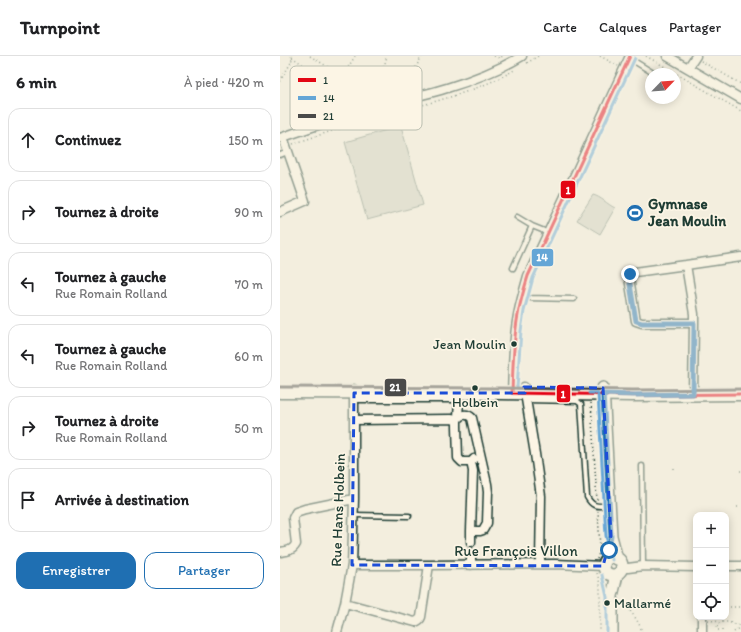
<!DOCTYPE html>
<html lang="fr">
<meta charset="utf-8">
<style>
:root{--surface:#fff;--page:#f2f2f2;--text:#202124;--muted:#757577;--line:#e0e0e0;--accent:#1f6fb2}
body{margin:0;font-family:Itim,sans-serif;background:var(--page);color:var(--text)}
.controls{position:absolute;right:12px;bottom:12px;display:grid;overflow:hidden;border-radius:8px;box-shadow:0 2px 10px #0003}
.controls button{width:36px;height:36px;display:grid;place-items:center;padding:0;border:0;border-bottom:1px solid var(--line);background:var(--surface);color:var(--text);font:20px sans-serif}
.compass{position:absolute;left:365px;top:12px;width:36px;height:36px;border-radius:50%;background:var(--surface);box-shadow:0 2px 10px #0003;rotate:65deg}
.stop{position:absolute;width:12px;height:12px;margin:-9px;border:3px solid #1f6fb2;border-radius:50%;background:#fff}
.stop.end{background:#1f6fb2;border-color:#fff;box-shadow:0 1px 4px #0008}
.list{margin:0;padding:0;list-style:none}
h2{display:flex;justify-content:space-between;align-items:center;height:52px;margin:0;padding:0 16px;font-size:17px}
h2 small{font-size:13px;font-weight:400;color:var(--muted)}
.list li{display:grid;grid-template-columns:26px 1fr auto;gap:12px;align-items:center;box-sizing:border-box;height:64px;margin:0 8px 8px;padding:0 8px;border:1px solid var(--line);border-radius:12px}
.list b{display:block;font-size:15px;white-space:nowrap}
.list p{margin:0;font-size:13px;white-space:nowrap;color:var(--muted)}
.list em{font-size:13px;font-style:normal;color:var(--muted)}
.actions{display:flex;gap:8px;padding:12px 16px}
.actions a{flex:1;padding:9px 0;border:1px solid var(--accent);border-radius:12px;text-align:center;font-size:14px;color:var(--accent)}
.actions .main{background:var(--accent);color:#fff}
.icon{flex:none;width:22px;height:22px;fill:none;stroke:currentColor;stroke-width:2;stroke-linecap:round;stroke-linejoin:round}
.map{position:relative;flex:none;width:461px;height:576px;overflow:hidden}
header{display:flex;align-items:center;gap:24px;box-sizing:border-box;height:56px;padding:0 20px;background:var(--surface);border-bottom:1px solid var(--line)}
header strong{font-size:19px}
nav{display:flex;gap:22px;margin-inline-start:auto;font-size:14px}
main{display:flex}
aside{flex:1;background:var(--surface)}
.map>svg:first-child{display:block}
</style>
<header>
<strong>Turnpoint</strong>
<nav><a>Carte</a><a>Calques</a><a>Partager</a></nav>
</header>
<main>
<aside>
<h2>6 min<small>À pied · 420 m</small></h2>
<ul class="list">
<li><svg class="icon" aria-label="ahead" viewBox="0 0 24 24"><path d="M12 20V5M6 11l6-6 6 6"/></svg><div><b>Continuez</b></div><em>150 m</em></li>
<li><svg class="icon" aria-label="right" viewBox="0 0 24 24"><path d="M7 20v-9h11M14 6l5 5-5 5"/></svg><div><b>Tournez à droite</b></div><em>90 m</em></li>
<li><svg class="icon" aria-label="left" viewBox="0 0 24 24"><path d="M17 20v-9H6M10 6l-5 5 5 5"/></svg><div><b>Tournez à gauche</b><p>Rue Romain Rolland</p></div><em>70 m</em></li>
<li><svg class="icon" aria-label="left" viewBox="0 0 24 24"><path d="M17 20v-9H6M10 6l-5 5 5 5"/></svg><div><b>Tournez à gauche</b><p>Rue Romain Rolland</p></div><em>60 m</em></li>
<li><svg class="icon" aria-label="right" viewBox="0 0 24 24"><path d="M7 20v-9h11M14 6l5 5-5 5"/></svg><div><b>Tournez à droite</b><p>Rue Romain Rolland</p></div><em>50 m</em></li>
<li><svg class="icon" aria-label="arrive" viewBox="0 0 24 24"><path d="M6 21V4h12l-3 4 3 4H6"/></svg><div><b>Arrivée à destination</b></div></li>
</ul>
<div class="actions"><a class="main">Enregistrer</a><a>Partager</a></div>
</aside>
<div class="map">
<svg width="461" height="576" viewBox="0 0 461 576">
<rect width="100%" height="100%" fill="#f3eede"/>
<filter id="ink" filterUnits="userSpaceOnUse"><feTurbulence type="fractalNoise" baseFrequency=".025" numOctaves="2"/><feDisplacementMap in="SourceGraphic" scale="8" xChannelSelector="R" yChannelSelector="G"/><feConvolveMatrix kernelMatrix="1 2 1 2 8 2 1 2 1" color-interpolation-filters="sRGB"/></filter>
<g filter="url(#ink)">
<path fill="#d0d1c2" stroke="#78877b" d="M121,70l22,79 -56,15 -22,-78z
M313,139c8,2 14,9 22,13l-15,26 -23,-14z"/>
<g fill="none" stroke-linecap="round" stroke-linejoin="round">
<defs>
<path id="lane" d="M349,2l26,16
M0,99l8,-3
M237,161l15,9
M233,212l19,-42 10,4 6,4
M242,240l6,2 46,1
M74,344h105
M246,344l51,1 4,3 6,93c6,11 11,9 22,9
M362,410l1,100
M74,459l55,1"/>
<path id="street" d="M387,0l74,43
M408,12l8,-12
M0,82c37,-13 75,-25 113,-36 18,-5 36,-8 54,-14 26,-8 52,-18 75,-32
M0,156l25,-11 -22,-64
M406,209l55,-8
M244,331l11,67 6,42 -1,68
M232,337c1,-24 1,-48 5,-72 2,-15 7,-30 11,-45l102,-220
M413,338l1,-71v-9l-8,-49 -51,7 -5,2 -1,4 7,43 6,2h52
M178,361l1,-17
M74,364l97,-1 6,1v6l1,32 4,4h9l3,-3
M177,364c3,-6 10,-7 15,-2l15,66 1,8 -1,31 -4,7 -3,1h-9l2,-60 -2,-9
M191,475v11
M0,496c7,-1 12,-1 16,-8l-3,-26 3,-6 9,-3 49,-10
M72,509h77l126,-1 48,2
M191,509v-12
M446,510h15
M342,512h6l15,-2 53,1
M65,547l70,19c3,-1 5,-2 6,-5l8,-52
M57,576l8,-29 7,-38 2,-66v-110
M422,576v-15"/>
<path id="secondary" d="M323,332l8,148 6,23
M324 510a9 9 0 1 1 18 0a9 9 0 1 1-18 0Z
M332,576v-36l5,-21"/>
<path id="primary" d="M0,336l221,1 132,2 108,-1"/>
</defs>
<use href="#lane" stroke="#1f3d34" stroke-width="7"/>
<use href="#street" stroke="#1f3d34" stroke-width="11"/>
<use href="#secondary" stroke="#1f3d34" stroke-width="14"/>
<use href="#primary" stroke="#1f3d34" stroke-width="15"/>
<path stroke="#1f3d34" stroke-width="1.5" stroke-dasharray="1 3" stroke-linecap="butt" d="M30,0l33,20
M214,0l5,2 4,-2
M320,0l18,10
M366,0l95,55
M12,1l19,13 -3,6 1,10
M421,5l40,23
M247,7l11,-7
M104,11l3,-11
M0,25l12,-20 -1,-5
M122,36l20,-36
M57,55c-2,-5 -4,-10 -3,-16 1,-9 16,-30 21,-39
M13,88c34,-12 68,-22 103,-32 41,-11 83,-21 120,-43
M311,347l6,98
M394,413v-4
M460,415h1
M457,451h4
M317,503l3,-9 -2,-39
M317,517l3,11v48
M345,549c7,8 14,16 17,27
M446,551h15
M428,564l12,2
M437,571l3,-5h8l13,4
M438,574h5l1,2
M454,576l7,-6"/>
<use href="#lane" stroke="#fcf5e5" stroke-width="4"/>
<use href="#street" stroke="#fcf5e5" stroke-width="8"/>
<use href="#secondary" stroke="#fcf5e5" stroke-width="11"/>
<use href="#primary" stroke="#fcf5e5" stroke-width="12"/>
<defs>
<path id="bus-1" d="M350,0l-102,220c-4,13 -8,26 -10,39 -5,26 -5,52 -6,78l121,2 108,-1"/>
<path id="bus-2" d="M323,333l-86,-1 4,-57 3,-20 9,-33 102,-220
M309,337h9l8,143 6,24
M322,519l5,22v35"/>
<path id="bus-3" d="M0,331l221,1 132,2 108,-1"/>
</defs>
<use href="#bus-1" stroke="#fcf5e5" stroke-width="6"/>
<use href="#bus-2" stroke="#fcf5e5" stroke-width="6"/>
<use href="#bus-3" stroke="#fcf5e5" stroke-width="6"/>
<use href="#bus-1" stroke="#e30613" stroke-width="3"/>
<use href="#bus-2" stroke="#65a6d6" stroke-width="3"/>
<use href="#bus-3" stroke="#4a4a49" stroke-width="3"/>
</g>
</g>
<g fill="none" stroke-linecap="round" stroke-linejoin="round" filter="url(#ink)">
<path stroke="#1f6fb2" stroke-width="5" d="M329,494l2,-14 -8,-142 30,1 60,-1 1,-71h-52l-6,-2 -7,-43 1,-4"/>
</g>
<path d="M0 0H461V576H0ZM244,331l79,1 8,148 -8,30 -251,-1 2,-172h171z" fill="#f3eede" fill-opacity=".55" fill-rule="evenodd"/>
<path fill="none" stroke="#1d4ed8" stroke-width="3" stroke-dasharray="8 5" stroke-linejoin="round" d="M244,331l79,1 8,148 -8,30 -251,-1 2,-172h171z"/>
<defs>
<symbol id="stadium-disc" viewBox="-11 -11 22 22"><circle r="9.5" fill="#1f6fb2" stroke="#fcf5e5"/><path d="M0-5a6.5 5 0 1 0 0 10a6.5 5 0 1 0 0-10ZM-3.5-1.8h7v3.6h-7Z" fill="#fff"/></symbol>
</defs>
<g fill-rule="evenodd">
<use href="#stadium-disc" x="345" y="147" width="20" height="20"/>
</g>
<g fill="#1f3d34" stroke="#fcf5e5" stroke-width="1.5">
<circle cx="234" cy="288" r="3.5"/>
<circle cx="195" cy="332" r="3.5"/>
<circle cx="327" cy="547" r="3.5"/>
</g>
<g text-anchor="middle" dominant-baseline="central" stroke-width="3.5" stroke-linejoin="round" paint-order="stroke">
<g font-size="14" fill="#1f3d34" stroke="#fcf5e5" text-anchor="end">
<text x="226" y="288">Jean Moulin</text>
<text x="195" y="346" text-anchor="middle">Holbein</text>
<text x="334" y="547" text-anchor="start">Mallarmé</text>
</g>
<g font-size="15" font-weight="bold" fill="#1f3d34" stroke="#fcf5e5" text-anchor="start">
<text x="368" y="148">Gymnase<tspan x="368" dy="17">Jean Moulin</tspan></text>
</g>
<g font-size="15" fill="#1f3d34" stroke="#fcf5e5">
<text transform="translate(58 454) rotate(-88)">Rue Hans Holbein</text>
<text x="236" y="495">Rue François Villon</text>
</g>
</g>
<rect x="10" y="10" width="132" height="64" rx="6" fill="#fcf5e5" stroke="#babeb0" stroke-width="1"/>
<rect x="18" y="22" width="18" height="4" fill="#e30613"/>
<rect x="18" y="40" width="18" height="4" fill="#65a6d6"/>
<rect x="18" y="58" width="18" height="4" fill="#4a4a49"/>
<g font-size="11" fill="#1f3d34">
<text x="43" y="28">1</text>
<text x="43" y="46">14</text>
<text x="43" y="64">21</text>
</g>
<g stroke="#fcf5e5" stroke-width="1.5">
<rect x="280" y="124" width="16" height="19" rx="4" fill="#e30613"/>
<rect x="251" y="192" width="23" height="19" rx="4" fill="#65a6d6"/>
<rect x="104" y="322" width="23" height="19" rx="4" fill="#4a4a49"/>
<rect x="276" y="328" width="15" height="19" rx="4" fill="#e30613"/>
</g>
<g font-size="11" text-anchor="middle" font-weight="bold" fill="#fff">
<text x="288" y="138">1</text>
<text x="262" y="205">14</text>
<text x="115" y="335">21</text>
<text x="283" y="342">1</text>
</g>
</svg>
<div class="controls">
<button>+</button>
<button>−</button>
<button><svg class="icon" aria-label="locate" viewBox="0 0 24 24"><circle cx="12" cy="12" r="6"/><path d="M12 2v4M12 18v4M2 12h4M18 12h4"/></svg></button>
</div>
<svg class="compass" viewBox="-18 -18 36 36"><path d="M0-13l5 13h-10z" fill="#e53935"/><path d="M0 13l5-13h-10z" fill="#757577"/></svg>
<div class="stop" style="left:329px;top:494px"></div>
<div class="stop end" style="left:350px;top:218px"></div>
</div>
</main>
